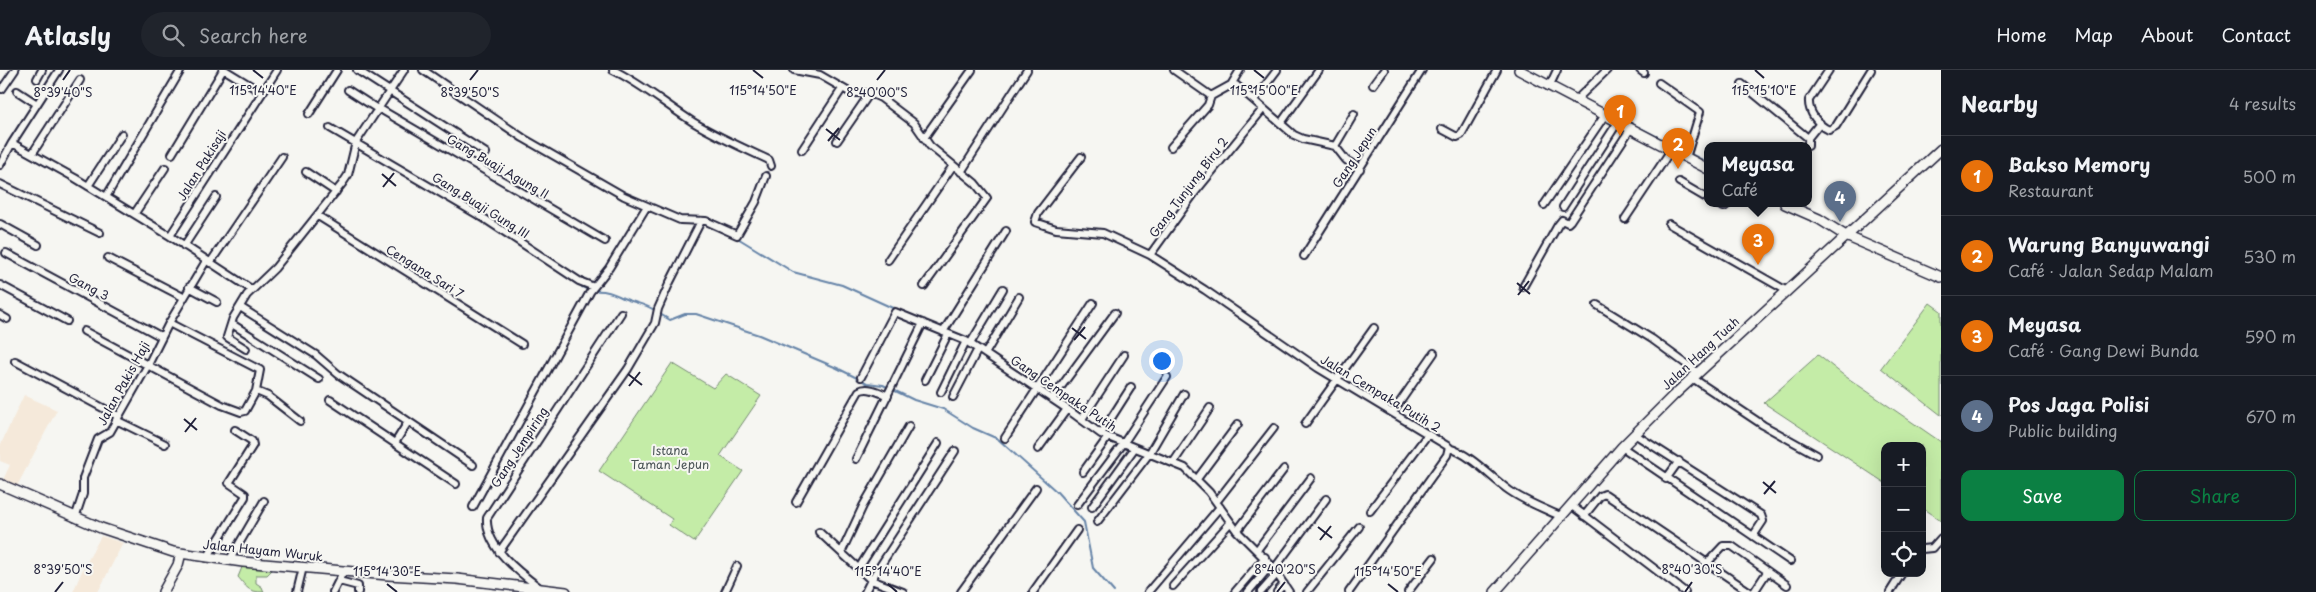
<!DOCTYPE html>
<meta charset="utf-8">
<style>
:root{--surface:#171b24;--page:#20242c;--text:#f1f3f6;--muted:#9ea1a6;--line:#363941;--accent:#0b8043}
body{margin:0;font-family:"Playpen Sans",sans-serif;background:var(--page);color:var(--text)}
.controls{position:absolute;right:15px;bottom:15px;display:grid;overflow:hidden;border-radius:10px;box-shadow:0 5px 20px #0002}
.controls button{width:45px;height:45px;display:grid;place-items:center;padding:0;border:0;border-bottom:1px solid var(--line);background:var(--surface);color:var(--text);font:25px sans-serif}
.you{position:absolute;left:1161px;top:290px;width:18px;height:18px;margin:-12px;border:4px solid #fff;border-radius:50%;background:#1a73e8;box-shadow:0 0 0 8px #1a73e833}
.badge{display:grid;place-items:center;width:32px;height:32px;border-radius:50%;background:var(--accent);color:#fff;font-size:16px;font-weight:700}
.pin{position:absolute;translate:-50% -41px;filter:drop-shadow(0 1px 2px #0008)}
.pin::after{content:'';position:absolute;top:26px;width:18px;height:15px;background:inherit;clip-path:polygon(0 0,100% 0,50% 100%)}
.popup{position:absolute;left:1704px;top:72px;width:108px;height:65px;box-sizing:border-box;display:grid;place-content:center;border-radius:10px;background:var(--surface);filter:drop-shadow(0 1px 4px #0005);font-size:16px;white-space:nowrap;color:var(--muted)}
.popup b{font-size:19px;color:var(--text)}
.popup::after{content:'';position:absolute;left:50%;top:100%;margin-left:-10px;border:10px solid transparent;border-top-color:var(--surface)}
.list{margin:0;padding:0;list-style:none}
h2{display:flex;justify-content:space-between;align-items:center;height:65px;margin:0;padding:0 20px;font-size:21px}
h2 small{font-size:16px;font-weight:400;color:var(--muted)}
.list li{display:grid;grid-template-columns:32px 1fr auto;gap:15px;align-items:center;box-sizing:border-box;height:80px;padding:0 20px;border-top:1px solid var(--line)}
.list b{display:block;font-size:19px;white-space:nowrap}
.list p{margin:0;font-size:16px;white-space:nowrap;color:var(--muted)}
.list em{font-size:16px;font-style:normal;color:var(--muted)}
.actions{display:flex;gap:10px;padding:15px 20px}
.actions a{flex:1;padding:11px 0;border:1px solid var(--accent);border-radius:10px;text-align:center;font-size:18px;color:var(--accent)}
.actions .main{background:var(--accent);color:#fff}
.icon{flex:none;width:28px;height:28px;fill:none;stroke:currentColor;stroke-width:2;stroke-linecap:round;stroke-linejoin:round}
.map{position:relative;flex:none;width:1941px;height:522px;overflow:hidden}
header{display:flex;align-items:center;gap:30px;box-sizing:border-box;height:70px;padding:0 25px;background:var(--surface);border-bottom:1px solid var(--line)}
header strong{font-size:24px}
nav{display:flex;gap:28px;margin-inline-start:auto;font-size:18px}
.search{width:350px;height:45px;background:var(--page);display:flex;align-items:center;gap:12px;box-sizing:border-box;padding:0 18px;border-radius:28px;color:var(--muted);font-size:19px}
main{display:flex}
aside{flex:1;background:var(--surface)}
.map>svg:first-child{display:block}
</style>
<header>
<strong>Atlasly</strong>
<div class="search"><svg class="icon" aria-label="search" viewBox="0 0 24 24"><circle cx="10" cy="10" r="6"/><path d="M15 15l6 6"/></svg>Search here</div>
<nav><a>Home</a><a>Map</a><a>About</a><a>Contact</a></nav>
</header>
<main>
<div class="map">
<svg width="1941" height="522" viewBox="0 0 1941 522">
<rect width="100%" height="100%" fill="#f6f6f2"/>
<filter id="ink" filterUnits="userSpaceOnUse"><feTurbulence type="fractalNoise" baseFrequency=".02" numOctaves="2"/><feDisplacementMap in="SourceGraphic" scale="10" xChannelSelector="R" yChannelSelector="G"/><feConvolveMatrix kernelMatrix="1 2 1 2 8 2 1 2 1" color-interpolation-filters="sRGB"/></filter>
<g filter="url(#ink)">
<path fill="#f5e9da" d="M24,325l33,15 -41,78 -14,-6 8,-17 -10,-4v-15z
M101,466l22,7 -25,49h-25l9,-21z"/>
<path fill="#c4eca7" stroke="#738771" d="M1930,233l11,8v104l-60,-47z
M1818,285l24,19 99,68v79l-19,-13v-62h-37v37l-121,-80z
M672,293l41,25 13,-14 35,22 -41,60 23,15 -49,71 -25,-17 3,-6 -73,-48z
M243,495l31,3 -7,7h-11v8l6,4 2,5c-17,0 -17,-5 -26,-15z"/>
<g fill="none" stroke-linecap="round" stroke-linejoin="round">
<path stroke="#6684a8" stroke-width="2" d="M1530,0l17,10
M1580,27l105,54
M1689,83l19,10
M1798,134l31,16
M1857,162l21,-19
M736,167l57,35 49,13 55,25
M582,217l7,3
M593,221c13,-1 20,2 30,7 13,6 19,4 33,13
M660,244l10,6 15,-6h11l63,21 78,33 30,15 16,2 31,15 29,9 30,19 25,11 59,53 27,30 9,46 21,24
M977,275l7,4
M1008,295l29,20
M1043,319l6,4
M1070,337l10,7
M1086,348l15,12
M1162,386l10,3
M1200,408l10,11"/>
<defs>
<path id="street" d="M225,0l36,22
M357,0l129,83
M423,0l100,68 101,58 56,24 26,1 31,14 19,-33 10,-26
M613,0c29,14 53,35 80,52 25,15 50,26 76,38l2,6
M794,0l26,5 31,18h19l11,5 33,25 16,23 45,37 12,15 -63,88
M1174,0l37,26
M1640,0l4,3
M1829,0l-20,30c-1,12 9,25 20,30l7,-4 35,-56
M37,9l5,-9
M1659,13l41,29 -14,46
M1742,14l66,54
M1231,15l9,-15
M1373,15l11,-15
M1549,17l8,-17
M2,19l13,-19
M348,20l31,20
M17,21l20,13
M1211,26l20,-11h5l58,50 9,4 32,7 19,-32
M1254,30l23,-30
M1575,31l32,-31
M380,39l225,132
M309,44l28,-44
M1281,53l38,-53
M330,58l155,91 94,62 15,6
M1442,59l15,8 4,-2 36,-65
M924,68l48,-68
M837,71l33,-48
M12,73l47,-73
M1335,76l11,14 14,9
M1808,76v-8l12,-15
M1171,77l37,-42 3,-9
M802,80l40,-61
M32,84l48,-74
M172,84l51,-84
M1081,87l-43,56 -3,9 21,7 47,4 47,22 55,35 113,78 131,79 -2,8 -98,137
M0,95l12,-22 63,35 95,58
M306,102l30,20
M961,102l66,-102
M1679,112l29,17
M0,114l100,49
M88,116l34,-52
M106,127l75,-127
M1716,134l8,3 4,-3
M1544,135l61,-90
M1563,137l55,-85
M135,143l30,-45
M318,146l204,128
M1625,149l46,-69
M0,154l38,21
M1669,154l118,67
M184,176l32,-49
M6,183l156,84
M1150,185l46,-64 67,-82
M1304,186l118,-186
M108,188l75,39
M888,190l64,-93
M210,193l72,-106
M0,215l67,36
M189,217l28,15
M1523,217l35,-62 4,-5 6,3 2,-2 61,-93
M251,219l-81,-53 107,-166
M1597,235l55,34 45,33
M240,237l76,48 22,19 135,91
M0,245l7,4
M232,254l87,55
M84,261l138,74 19,7 4,-1 11,-20 4,-21 -91,-47
M943,262l63,-101
M970,274l33,-55
M246,279l-19,-12 6,-19 14,-23 28,-27 67,-84 6,-9 8,-33 48,-72
M985,284l34,-57
M15,291l103,55
M861,307l34,-65 71,29 101,68 34,25 84,34 24,24 28,39 34,34 18,27
M1691,307l72,48 54,30
M925,310l23,-46
M256,321l12,5 32,25
M941,322l25,-51
M953,327l25,-48
M1052,329l63,-86
M330,330l126,84
M1393,342l41,-59
M1082,349l42,-64
M116,350l49,24
M1305,354l69,-96
M1101,364l30,-47
M1636,365l125,80 2,6 -10,15
M1005,368l88,-135
M395,373l13,-21
M1622,377l168,114
M1449,378c23,7 41,29 61,43 16,11 35,18 52,26
M1038,379l29,-40
M856,389l67,-136
M1173,393l37,-55
M1083,402l25,-35
M1197,409l41,-55
M1666,409l13,-18
M1217,431l57,-73
M796,432l63,-111c9,-5 20,1 29,5
M1077,435l46,-61 44,-67
M1572,436l113,86
M473,437l117,-215 19,-24 38,-62
M1092,437l42,-58
M1370,441l58,-77
M1584,446l16,-20 5,-2 145,98
M75,448l8,-24v-16l15,-39 12,-7 38,-67 21,-42 37,-62
M1097,452l52,-68 35,-60
M1237,461l47,-62
M819,462l52,48 84,-129
M1922,479l10,-1 9,-10
M1257,480l54,-72
M842,481l21,-45 46,-80
M499,482l129,-183 27,-46 3,-14 12,-27 31,-61
M207,488l38,-61v-3l-16,-11 24,-38 -1,-4 -17,-11
M229,491l35,-60
M1708,492l15,-16h9l55,39
M859,498l79,-125
M1274,499l52,-70
M339,511l19,5v6
M1173,516l57,-63
M540,518c-20,-15 -55,-41 -53,-70l134,-205
M297,522l6,-25
M333,522l11,-22
M725,522l12,-26
M865,522l6,-12 32,12
M961,522l75,-104
M1033,522l44,-62
M1148,522l72,-85
M1235,522l30,-35
M1248,522l23,-27
M1261,522l16,-18
M1277,522l7,-8
M1307,522l52,-65
M1408,522l26,-34
M1754,522l13,-20
M1890,522l12,-19"/>
<path id="secondary" d="M1519,0l189,99
M1785,134l34,15 27,17 95,41
M0,414l101,44 72,24 70,10 145,13 69,4 109,13
M163,522l15,-27 3,-12
M1495,522l127,-145 51,-51 268,-247"/>
</defs>
<use href="#street" stroke="#22223b" stroke-width="10"/>
<use href="#secondary" stroke="#22223b" stroke-width="12"/>
<use href="#street" stroke="#f6f6f2" stroke-width="6"/>
<use href="#secondary" stroke="#f6f6f2" stroke-width="9"/>
</g>
</g>
<path fill="none" stroke="#22223b" stroke-width="2" d="M253,0l10,8M753,0l10,8M1254,0l10,8M1755,0l9,8M63,10l7,-10M470,10l8,-10M877,10l8,-10M826,59l14,11M828,71l11,-13M382,104l14,12M383,117l11,-14M1517,213l13,11M1518,225l11,-14M1072,258l14,11M1074,270l11,-13M628,304l14,11M629,316l11,-14M184,349l13,11M185,362l11,-14M1763,412l13,11M1764,424l11,-13M1318,457l14,11M1320,470l11,-14M387,514l10,8M888,514l9,8M1388,514l10,8M55,522l8,-10M1277,522l8,-10M1685,522l7,-10"/>
<g text-anchor="middle" dominant-baseline="central" stroke-width="4" stroke-linejoin="round" paint-order="stroke">
<g font-size="12" fill="#22223b" stroke="#f6f6f2">
<text transform="translate(1354 87) rotate(-57)">Gang Jepun</text>
<text transform="translate(201 95) rotate(-58)">Jalan Pakisaji</text>
<text transform="translate(498 96) rotate(30)">Gang Buaji Agung II</text>
<text transform="translate(1188 117) rotate(-53)">Gang Tunjung Biru 2</text>
<text transform="translate(481 135) rotate(32)">Gang Buaji Gung III</text>
<text transform="translate(425 201) rotate(32)">Cengana Sari 7</text>
<text transform="translate(89 216) rotate(28)">Gang 3</text>
<text transform="translate(1700 283) rotate(-43)">Jalan Hang Tuah</text>
<text transform="translate(123 313) rotate(-61)">Jalan Pakis Haji</text>
<text transform="translate(1064 323) rotate(34)">Gang Cempaka Putih</text>
<text transform="translate(1381 323) rotate(31)">Jalan Cempaka Putih 2</text>
<text transform="translate(519 377) rotate(-57)">Gang Jempiring</text>
<text transform="translate(263 480) rotate(6)">Jalan Hayam Wuruk</text>
</g>
<g font-size="12" fill="#4a5456" stroke="#f6f6f2">
<text x="670" y="380">Istana<tspan x="670" dy="14">Taman Jepun</tspan></text>
</g>
</g>
<g font-size="12" text-anchor="middle" fill="#22223b" stroke="#f6f6f2" stroke-width="4" stroke-linejoin="round" paint-order="stroke">
<text x="263" y="25">115°14'40"E</text>
<text x="763" y="25">115°14'50"E</text>
<text x="1264" y="25">115°15'00"E</text>
<text x="1764" y="25">115°15'10"E</text>
<text x="63" y="27">8°39'40"S</text>
<text x="470" y="27">8°39'50"S</text>
<text x="877" y="27">8°40'00"S</text>
<text x="63" y="504">8°39'50"S</text>
<text x="1285" y="504">8°40'20"S</text>
<text x="1692" y="504">8°40'30"S</text>
<text x="387" y="506">115°14'30"E</text>
<text x="888" y="506">115°14'40"E</text>
<text x="1388" y="506">115°14'50"E</text>
</g>
</svg>
<div class="controls">
<button>+</button>
<button>−</button>
<button><svg class="icon" aria-label="locate" viewBox="0 0 24 24"><circle cx="12" cy="12" r="6"/><path d="M12 2v4M12 18v4M2 12h4M18 12h4"/></svg></button>
</div>
<div class="you"></div>
<div class="pin badge" style="left:1620px;top:66px;background:#e8710a">1</div>
<div class="pin badge" style="left:1678px;top:99px;background:#e8710a">2</div>
<div class="pin badge" style="left:1758px;top:195px;background:#e8710a">3</div>
<div class="popup"><b>Meyasa</b>Café</div>
<div class="pin badge" style="left:1840px;top:152px;background:#5c6f8a">4</div>
</div>
<aside>
<h2>Nearby<small>4 results</small></h2>
<ul class="list">
<li><span class="badge" style="background:#e8710a">1</span><div><b>Bakso Memory</b><p>Restaurant</p></div><em>500 m</em></li>
<li><span class="badge" style="background:#e8710a">2</span><div><b>Warung Banyuwangi</b><p>Café · Jalan Sedap Malam</p></div><em>530 m</em></li>
<li><span class="badge" style="background:#e8710a">3</span><div><b>Meyasa</b><p>Café · Gang Dewi Bunda</p></div><em>590 m</em></li>
<li><span class="badge" style="background:#5c6f8a">4</span><div><b>Pos Jaga Polisi</b><p>Public building</p></div><em>670 m</em></li>
</ul>
<div class="actions"><a class="main">Save</a><a>Share</a></div>
</aside>
</main>
